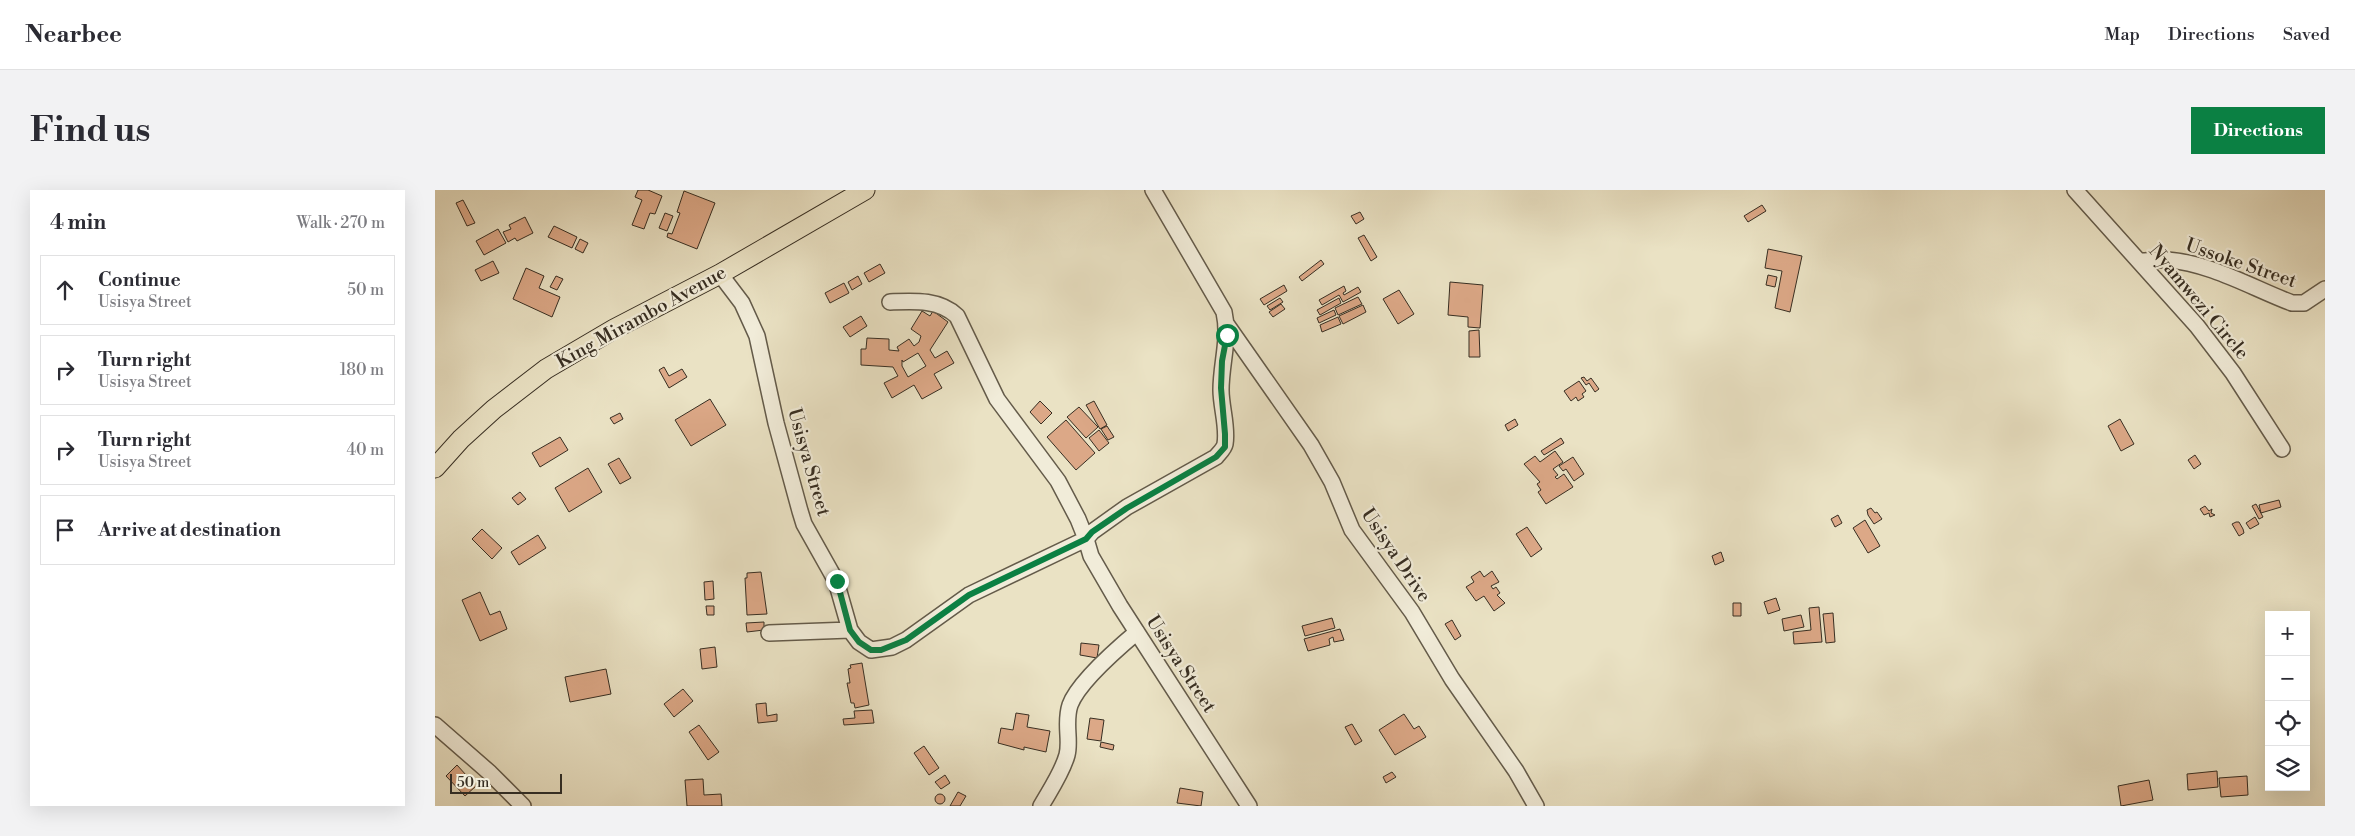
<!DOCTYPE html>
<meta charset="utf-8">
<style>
:root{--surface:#fff;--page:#f2f2f3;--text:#2b2b33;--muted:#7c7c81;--line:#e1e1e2;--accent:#0b8043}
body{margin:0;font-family:"Libre Bodoni",serif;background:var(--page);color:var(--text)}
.controls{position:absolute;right:15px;bottom:15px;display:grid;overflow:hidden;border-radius:0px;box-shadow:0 5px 20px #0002}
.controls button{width:45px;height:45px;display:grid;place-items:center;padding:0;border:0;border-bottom:1px solid var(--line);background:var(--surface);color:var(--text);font:25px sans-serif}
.scale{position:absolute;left:15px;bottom:12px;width:112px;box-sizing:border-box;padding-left:5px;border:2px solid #372e22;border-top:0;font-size:14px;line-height:18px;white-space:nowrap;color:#372e22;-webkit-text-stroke:4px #f1ecd9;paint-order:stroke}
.stop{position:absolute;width:15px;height:15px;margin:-11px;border:4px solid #0b8043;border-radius:50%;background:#fff}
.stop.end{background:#0b8043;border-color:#fff;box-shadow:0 1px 5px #0008}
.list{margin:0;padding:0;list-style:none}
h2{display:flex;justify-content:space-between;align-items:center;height:65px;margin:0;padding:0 20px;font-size:21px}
h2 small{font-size:16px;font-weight:400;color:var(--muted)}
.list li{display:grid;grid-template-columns:32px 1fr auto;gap:15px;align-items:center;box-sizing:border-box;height:70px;margin:0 10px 10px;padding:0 10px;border:1px solid var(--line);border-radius:0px}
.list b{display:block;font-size:19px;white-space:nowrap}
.list p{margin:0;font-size:16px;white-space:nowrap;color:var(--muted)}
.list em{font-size:16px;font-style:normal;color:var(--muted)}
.icon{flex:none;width:28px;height:28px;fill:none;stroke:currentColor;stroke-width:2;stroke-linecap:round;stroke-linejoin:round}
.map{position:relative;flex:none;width:1890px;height:616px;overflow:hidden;border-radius:0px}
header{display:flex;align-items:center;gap:30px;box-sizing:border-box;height:70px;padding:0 25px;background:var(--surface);border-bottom:1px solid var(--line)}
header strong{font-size:24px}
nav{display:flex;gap:28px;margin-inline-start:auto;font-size:18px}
.intro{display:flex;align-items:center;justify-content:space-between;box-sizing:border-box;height:120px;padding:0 30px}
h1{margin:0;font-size:35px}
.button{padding:12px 22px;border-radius:0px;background:var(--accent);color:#fff;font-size:18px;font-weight:700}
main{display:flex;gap:30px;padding:0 30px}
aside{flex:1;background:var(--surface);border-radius:0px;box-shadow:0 5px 20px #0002}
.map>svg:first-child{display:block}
</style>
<header>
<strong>Nearbee</strong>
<nav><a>Map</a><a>Directions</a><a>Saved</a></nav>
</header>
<div class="intro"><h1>Find us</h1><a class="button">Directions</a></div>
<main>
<aside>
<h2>4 min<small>Walk · 270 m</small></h2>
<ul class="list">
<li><svg class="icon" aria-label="ahead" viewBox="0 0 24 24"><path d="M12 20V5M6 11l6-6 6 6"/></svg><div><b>Continue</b><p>Usisya Street</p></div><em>50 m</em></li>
<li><svg class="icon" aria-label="right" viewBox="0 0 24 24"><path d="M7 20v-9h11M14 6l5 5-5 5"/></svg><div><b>Turn right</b><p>Usisya Street</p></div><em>180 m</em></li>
<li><svg class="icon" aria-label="right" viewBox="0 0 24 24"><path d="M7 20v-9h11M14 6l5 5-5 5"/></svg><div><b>Turn right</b><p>Usisya Street</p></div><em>40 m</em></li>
<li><svg class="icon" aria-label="arrive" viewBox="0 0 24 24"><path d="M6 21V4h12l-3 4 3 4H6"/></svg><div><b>Arrive at destination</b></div></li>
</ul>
</aside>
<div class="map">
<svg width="1890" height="616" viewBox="0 0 1890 616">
<rect width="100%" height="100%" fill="#eae2c4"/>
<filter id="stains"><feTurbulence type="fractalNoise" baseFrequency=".004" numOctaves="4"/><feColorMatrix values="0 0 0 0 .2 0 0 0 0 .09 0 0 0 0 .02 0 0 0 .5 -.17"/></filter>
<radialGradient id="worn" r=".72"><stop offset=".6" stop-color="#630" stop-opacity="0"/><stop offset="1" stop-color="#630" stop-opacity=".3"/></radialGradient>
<path fill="#dca887" stroke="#372e22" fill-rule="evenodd" d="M203,0h10l14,6 -7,18 -5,-1 -6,16 -12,-4 10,-25 -7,-3z
M249,1l31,12 -18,46 -30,-12 1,-4 4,1 8,-21 -3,-1z
M28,10l12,23 -8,3 -11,-23z
M1327,15l4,6 -18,11 -4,-6z
M925,22l4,7 -8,5 -5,-8z
M230,23l8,3 -6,15 -8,-3z
M90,27l8,16 -16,8 -2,-3 -7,4 -5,-10 8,-3 -2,-4z
M119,36l23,11 -5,11 -24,-11z
M63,39l8,14 -22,12 -8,-14z
M929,45l13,22 -6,4 -13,-23z
M145,49l8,4 -5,10 -8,-4z
M1333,59l34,7 -12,56 -15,-4 7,-37 -17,-3z
M886,70l3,4 -22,17 -3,-4z
M58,71l6,12 -18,8 -6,-11z
M445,74l5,9 -16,9 -5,-9z
M91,78l18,8 -5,12 21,9 -8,20 -39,-18z
M1333,85l9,2 -2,10 -9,-2z
M121,86l7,3 -6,11 -7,-3z
M423,86l4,8 -10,6 -4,-8z
M1015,92l33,3 -3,43 -12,-1v-10l-20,-2z
M409,93l5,10 -19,10 -5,-10z
M849,95l3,6 -23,14 -4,-6z
M909,96l2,5 -3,2 1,2 14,-8 3,5 -18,10 -4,-7 -17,10 -3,-5z
M964,100l15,24 -16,10 -15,-25z
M923,107l4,7 -24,11 -3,-7z
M845,108l3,4 -13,8 -3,-4z
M904,108l2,5 -21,12 -3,-5z
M846,114l4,5 -12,8 -4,-5z
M928,115l3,7 -23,12 -4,-8z
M899,120l2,5 -17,8 -2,-5z
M487,121l8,5 3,-5 15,11 -18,28 5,8 12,-7 7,12 -20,11 8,14 -20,11 -8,-14 -22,13 -8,-15 14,-7 -5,-9 -32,-2v-16h5l1,-11 22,1v11l10,1 -2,-4 12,-8 5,7 5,-4 2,-6 -10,-7zM483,163l8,13 -18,11 -6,-11v-6l1,2z
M426,126l6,10 -17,11 -7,-10z
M903,127l3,7 -19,8 -2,-7z
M1044,140l1,27h-11v-26z
M229,177l5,9 13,-7 5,8 -18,11 -10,-18z
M1149,187l3,4 4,-3 8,11 -4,3 -6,-9 -3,2 -5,-7z
M1144,191l7,10 -4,3 2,3 -6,4 -2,-4 -5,4 -7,-10z
M275,209l16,26 -35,21 -16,-26z
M605,211l12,12 -11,11 -11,-12z
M659,211l13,24 -7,4 -14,-24z
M644,217l19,20 -12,11 -19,-21z
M185,223l3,6 -9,5 -4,-6z
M1080,229l3,6 -10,6 -3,-6z
M1685,229l14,25 -13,7 -13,-25z
M631,230l29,33 -19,17 -29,-33z
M672,236l7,11 -6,3 -7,-11z
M664,240l10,13 -10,8 -10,-13z
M125,247l8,13 -28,17 -8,-14z
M1126,248l3,5 -20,12 -3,-4z
M1120,261l8,11 -10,7 5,6 -3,2 2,2 7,-5 9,13 -27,17 -8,-12 3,-2 -4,-6 3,-2 -16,-18 11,-8 5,6z
M1760,265l6,9 -7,5 -6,-9z
M1138,267l11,17 -10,7 -8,-12 -3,2 -4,-5z
M184,268l12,20 -11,6 -12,-20z
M153,278l14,24 -33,20 -14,-24z
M85,302l6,7 -8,6 -6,-7z
M1844,310l2,7 -20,6 -2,-8z
M1821,314l7,13 -4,2 -7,-13z
M1770,316l4,5 3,-2 -1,4 4,2 -5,2 -1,-4 -5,2 -4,-6z
M1436,318l4,5 2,-1 5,7 -8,5 -6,-9 -1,-5z
M1403,325l4,8 -7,4 -4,-8z
M1820,327l4,7 -9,5 -4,-6z
M1430,330l15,26 -12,7 -15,-25z
M1801,332h3l4,7 1,4 -5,3 -7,-12z
M1092,337l15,22 -11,8 -15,-23z
M47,339l20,19 -10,11 -20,-20z
M103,345l8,13 -27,17 -8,-13z
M1286,362l3,9 -9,4 -3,-9z
M1045,381l4,6 8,-6 7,11 -8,4 2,3 3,-2 4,6 -3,2 8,8 -11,8 -10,-15 -8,5 -10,-14 8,-5 -3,-5z
M326,382l6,42 -20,1 -2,-37h2v-5z
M278,391l1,18 -9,1 -1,-18z
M45,402l10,23 10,-4 7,18 -27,12 -18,-41z
M1341,408l4,12 -12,4 -4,-12z
M1298,413h8v13h-8z
M271,416h8v9h-7z
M1384,417l3,35 -28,2 -1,-12 18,-2 -2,-22z
M1398,423l2,29 -9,1 -3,-29z
M1366,425l3,12 -20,4 -2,-12z
M897,428l3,10 -30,8 -3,-10z
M1017,430l9,16 -6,4 -10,-16z
M329,432v8l-17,2 -1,-9z
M905,439l4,11 -10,2 -1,-5 -4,2 1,6 -22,6 -4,-12z
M646,453l18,2 -2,13 -17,-3z
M280,457l2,20 -15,2 -2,-20z
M427,473l7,42 -14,3 -1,-5h-3l-4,-20h3l-2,-14 3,-1 -1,-3z
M171,479l5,25 -41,8 -5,-25z
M248,499l10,12 -19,16 -10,-13z
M331,513l1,13 10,-2v7l-19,2 -2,-19z
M437,520l2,13 -30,2 -1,-6 12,-1 -1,-7z
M581,523l13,2 -2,12 23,4 -4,21 -22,-5v3l-26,-7 3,-15 12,2z
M969,524l10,15 5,-3 7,11 -31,18 -16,-25z
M655,528l14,2 -3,21 -14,-2z
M917,534l10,17 -7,4 -10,-18z
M264,535l20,27 -11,8 -19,-28z
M666,552l13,3 -1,5 -13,-3z
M489,556l15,22 -10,7 -15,-22z
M22,575l19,21 -11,10 -19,-20z
M1782,581l1,16 -30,3 -1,-16z
M957,582l4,5 -10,6 -3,-6z
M510,585l5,8 -9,6 -6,-7z
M1812,586l1,19 -27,2 -2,-19z
M268,589l1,16 17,-1 1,12h-35l-2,-26z
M1714,590l4,20 -32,6 -3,-20z
M745,598l23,4 -2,14 -24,-3z
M523,602l8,4 -6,10h-10z
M500 609a5 5 0 1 1 10 0a5 5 0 1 1-10 0Z"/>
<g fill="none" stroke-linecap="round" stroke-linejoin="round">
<defs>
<path id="minor" d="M718,0l71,122c6,27 -3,51 -3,78 0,17 7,37 4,54 -1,5 -6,9 -9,13l-89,50 -35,25 -6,7 5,17 29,50 129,200
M1640,0l122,136 36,47 49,76
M1705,71c9,0 18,-2 27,-1 44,3 85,28 125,43h12l21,-14
M285,84l22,29 15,33 19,87 24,88 4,13 32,57 14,49 9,12 12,8 21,-3 14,-7 63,-45 117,-56 -8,-20 -20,-38 -61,-82 -40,-83c-18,-17 -43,-15 -67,-14
M792,135l84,120 21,37 20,48 60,82 40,67 64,92 20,35
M334,443l81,-3
M0,535l55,48 33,33
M606,616c9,-16 21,-33 26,-51 4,-15 -3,-32 3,-50 8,-22 48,-57 67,-73"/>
<path id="major" d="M0,278l26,-29 33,-30 52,-40 68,-40 106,-55 145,-84"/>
</defs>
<use href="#minor" stroke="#645b4a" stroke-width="18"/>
<use href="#major" stroke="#372e22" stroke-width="21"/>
<use href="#minor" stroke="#f1ecd9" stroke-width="15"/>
<use href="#major" stroke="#eae2c4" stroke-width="19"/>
</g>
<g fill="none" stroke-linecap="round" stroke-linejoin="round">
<path stroke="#0b8043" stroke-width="6" d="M402,391l13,49 9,12 12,8h10l25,-10 63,-45 117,-56 6,-7 35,-24 89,-51 9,-10v-13l-4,-46 1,-27 5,-26"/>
</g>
<g text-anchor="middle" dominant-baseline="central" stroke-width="4.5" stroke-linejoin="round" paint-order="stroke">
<g font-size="19" fill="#372e22" stroke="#f1ecd9">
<text transform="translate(1806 73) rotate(19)">Ussoke Street</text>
<text transform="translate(1764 112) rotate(50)">Nyamwezi Circle</text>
<text transform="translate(206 127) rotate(-29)">King Mirambo Avenue</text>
<text transform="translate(374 272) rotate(74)">Usisya Street</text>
<text transform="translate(961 365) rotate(56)">Usisya Drive</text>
<text transform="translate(746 474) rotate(57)">Usisya Street</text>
</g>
</g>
<rect width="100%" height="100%" filter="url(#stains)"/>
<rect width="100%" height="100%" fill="url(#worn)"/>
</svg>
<div class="controls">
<button>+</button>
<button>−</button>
<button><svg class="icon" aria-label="locate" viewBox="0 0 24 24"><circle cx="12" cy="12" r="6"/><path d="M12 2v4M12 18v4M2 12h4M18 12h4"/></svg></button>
<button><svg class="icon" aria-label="layers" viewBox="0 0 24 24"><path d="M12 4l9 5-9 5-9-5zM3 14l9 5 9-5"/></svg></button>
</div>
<div class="scale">50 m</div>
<div class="stop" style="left:792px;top:145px"></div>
<div class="stop end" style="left:402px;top:391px"></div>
</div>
</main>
